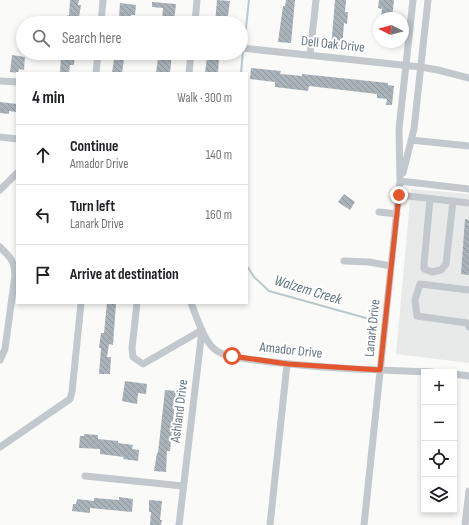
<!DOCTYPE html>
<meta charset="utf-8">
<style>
:root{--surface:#fff;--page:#f6f6f6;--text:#202124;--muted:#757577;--line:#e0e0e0}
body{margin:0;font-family:"Sofia Sans Condensed",sans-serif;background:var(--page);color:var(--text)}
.controls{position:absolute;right:12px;bottom:12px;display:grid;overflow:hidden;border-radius:0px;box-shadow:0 2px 6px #0003}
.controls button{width:36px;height:36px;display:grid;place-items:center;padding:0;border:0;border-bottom:1px solid var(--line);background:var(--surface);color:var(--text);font:20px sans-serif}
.compass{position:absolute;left:373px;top:12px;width:36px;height:36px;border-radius:50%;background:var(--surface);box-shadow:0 2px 6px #0003;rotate:276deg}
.stop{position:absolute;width:12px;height:12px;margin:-9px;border:3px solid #e4572e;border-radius:50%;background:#fff}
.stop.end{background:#e4572e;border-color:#fff;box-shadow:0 1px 4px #0008}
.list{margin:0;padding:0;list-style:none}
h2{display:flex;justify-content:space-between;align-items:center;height:52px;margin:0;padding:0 16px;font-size:17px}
h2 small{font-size:13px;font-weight:400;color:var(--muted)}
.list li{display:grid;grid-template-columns:26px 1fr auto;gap:12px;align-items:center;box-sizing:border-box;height:60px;padding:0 16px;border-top:1px solid var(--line)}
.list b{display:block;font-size:15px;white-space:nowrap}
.list p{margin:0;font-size:13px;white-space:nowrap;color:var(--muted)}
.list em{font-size:13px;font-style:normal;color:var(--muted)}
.icon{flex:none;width:22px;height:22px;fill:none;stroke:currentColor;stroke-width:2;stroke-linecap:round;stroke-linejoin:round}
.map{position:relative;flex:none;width:469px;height:525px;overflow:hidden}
.search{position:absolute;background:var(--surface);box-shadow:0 2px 6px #0003;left:16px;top:16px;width:232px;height:44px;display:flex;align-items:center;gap:10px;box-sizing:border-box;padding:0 14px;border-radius:22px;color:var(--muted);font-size:15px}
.panel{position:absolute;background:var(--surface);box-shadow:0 2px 6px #0003;left:16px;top:72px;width:232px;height:232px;border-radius:0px}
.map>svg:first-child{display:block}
</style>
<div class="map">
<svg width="469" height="525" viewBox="0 0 469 525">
<defs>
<pattern id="building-back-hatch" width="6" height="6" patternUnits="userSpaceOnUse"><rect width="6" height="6" fill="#aab3b9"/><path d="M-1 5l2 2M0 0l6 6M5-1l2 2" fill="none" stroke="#8e969c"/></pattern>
</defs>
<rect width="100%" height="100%" fill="#fafaf8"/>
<path fill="#e8e9e9" d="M411,189l58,5v169l-73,-9z"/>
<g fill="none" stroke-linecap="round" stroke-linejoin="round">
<path stroke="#bbc7cb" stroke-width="2" d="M244,46l5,-46
M241,73l2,-22
M247,266l7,11 15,14 104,29"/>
</g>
<path fill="url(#building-back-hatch)" d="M70,0h9l-1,5h3l-3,18h-12l1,-8 2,1z
M217,0l13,1 -3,22h-12z
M286,0h9l-4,43 -13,-1 5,-36h2z
M335,0h11l-1,12h3l-1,12 -3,-1 -2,26 -11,-1z
M379,0h15l-2,18h-11l1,-9 -4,-1z
M152,2l24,2 -2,18 -12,-1 1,-13 -11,-1z
M120,3l16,2 -1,10h-4l-1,8h-10l1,-5h-2z
M66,53h9l-1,12h-4l-1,8 -9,-1 1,-15 4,1z
M115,53h10l-3,20h-10z
M162,53h10l-2,20h-14l2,-15h3z
M12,55l13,2 -1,13 -5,-1 -1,4 -8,-1z
M207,57l12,1 -1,15h-13z
M251,68l30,3 -1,3 13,1 9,1v-2l86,9v2l6,1 -2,19h-6l1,-6 -10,-1v-4l-68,-8 -1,5 -33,-4v-5l-25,-3z
M0,102l17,2v8l-8,-1v3l-9,-1z
M344,194l11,8 -5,8 -12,-8z
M465,219l4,1v55l-8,-1z
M107,303h9l-3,42 -4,-1 -2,13h4l-1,17h-11l2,-26h-2l2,-15h3z
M125,381l22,3 -1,10 -8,-1 -1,11 -15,-3z
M165,390l11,1 -6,60h-3l-1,21 -12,-1 3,-18h1z
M84,434l14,1v4l20,2v2l15,2 -1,4 7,1 -1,11 -15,-2 1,-2 -24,-3v-5l-21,-1 1,-12h4z
M119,497l14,2 -1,13 -42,-4v5l-18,-2 1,-7h3l1,-5 17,2v-3l25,2z
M149,500l13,1 -2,19h2l-1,5h-11l1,-13h-2z"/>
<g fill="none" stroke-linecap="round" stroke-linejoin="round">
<path stroke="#c3c8cc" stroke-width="7" d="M101,23l2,-23
M195,23l2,-23
M241,48l180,19 17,3 31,8
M310,55l6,-55
M96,73l2,-20
M189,73l2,-20
M0,81l17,1
M0,137l17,2
M411,140l58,6
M403,173l11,-44 14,-129
M400,181l69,8
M0,190l17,-17
M399,195l70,8
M430,199l-6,65v5l8,3 9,-2 5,-6 7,-63
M379,212l18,2
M0,247c10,10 14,13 15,28l-10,74 -5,11
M344,261l25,1 22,4
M469,290l-49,-6 -5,16 2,16 50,7 2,4
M137,303l-5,45 1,9 10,7 59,-34
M191,303c6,14 13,40 26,48 10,7 27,7 38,9 59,8 118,10 177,12
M454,374l15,2
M0,447l70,-48 2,-7 9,-89
M85,476l98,10
M179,525l23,-195
M270,525l17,-161
M364,525l36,-344 -1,-52 14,-129
M465,525l4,-34"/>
</g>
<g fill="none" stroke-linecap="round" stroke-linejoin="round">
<path stroke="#e4572e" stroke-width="5" d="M232,356l56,8 92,6 19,-175"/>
</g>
<g text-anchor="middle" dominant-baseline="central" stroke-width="4" stroke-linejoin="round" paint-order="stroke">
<g font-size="14" fill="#657683" stroke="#fff">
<text transform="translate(333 44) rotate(6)">Dell Oak Drive</text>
<text transform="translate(372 328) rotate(-84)">Lanark Drive</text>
<text transform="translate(291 350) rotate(6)">Amador Drive</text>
<text transform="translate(179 411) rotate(-83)">Ashland Drive</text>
</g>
<g font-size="15" font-style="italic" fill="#60757c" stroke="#fff">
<text transform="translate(308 290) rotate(17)">Walzem Creek</text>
</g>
</g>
</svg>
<div class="controls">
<button>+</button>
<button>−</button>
<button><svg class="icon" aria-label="locate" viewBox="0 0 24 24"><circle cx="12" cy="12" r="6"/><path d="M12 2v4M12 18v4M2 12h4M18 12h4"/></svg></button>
<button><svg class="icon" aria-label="layers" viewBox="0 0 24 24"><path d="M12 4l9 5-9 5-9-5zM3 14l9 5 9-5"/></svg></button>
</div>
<svg class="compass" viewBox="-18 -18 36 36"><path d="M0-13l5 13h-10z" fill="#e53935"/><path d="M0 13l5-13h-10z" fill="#757577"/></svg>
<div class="stop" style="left:232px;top:356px"></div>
<div class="stop end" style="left:399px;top:195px"></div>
<div class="search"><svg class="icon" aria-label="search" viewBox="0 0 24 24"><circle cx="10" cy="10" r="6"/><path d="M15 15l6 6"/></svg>Search here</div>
<section class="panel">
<h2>4 min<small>Walk · 300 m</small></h2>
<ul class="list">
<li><svg class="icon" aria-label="ahead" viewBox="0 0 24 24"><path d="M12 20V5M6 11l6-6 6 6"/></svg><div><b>Continue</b><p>Amador Drive</p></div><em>140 m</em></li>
<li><svg class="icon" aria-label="left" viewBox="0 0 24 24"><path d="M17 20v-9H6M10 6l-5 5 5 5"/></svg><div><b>Turn left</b><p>Lanark Drive</p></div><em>160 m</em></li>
<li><svg class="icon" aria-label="arrive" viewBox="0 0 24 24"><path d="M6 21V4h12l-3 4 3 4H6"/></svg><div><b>Arrive at destination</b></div></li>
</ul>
</section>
</div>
